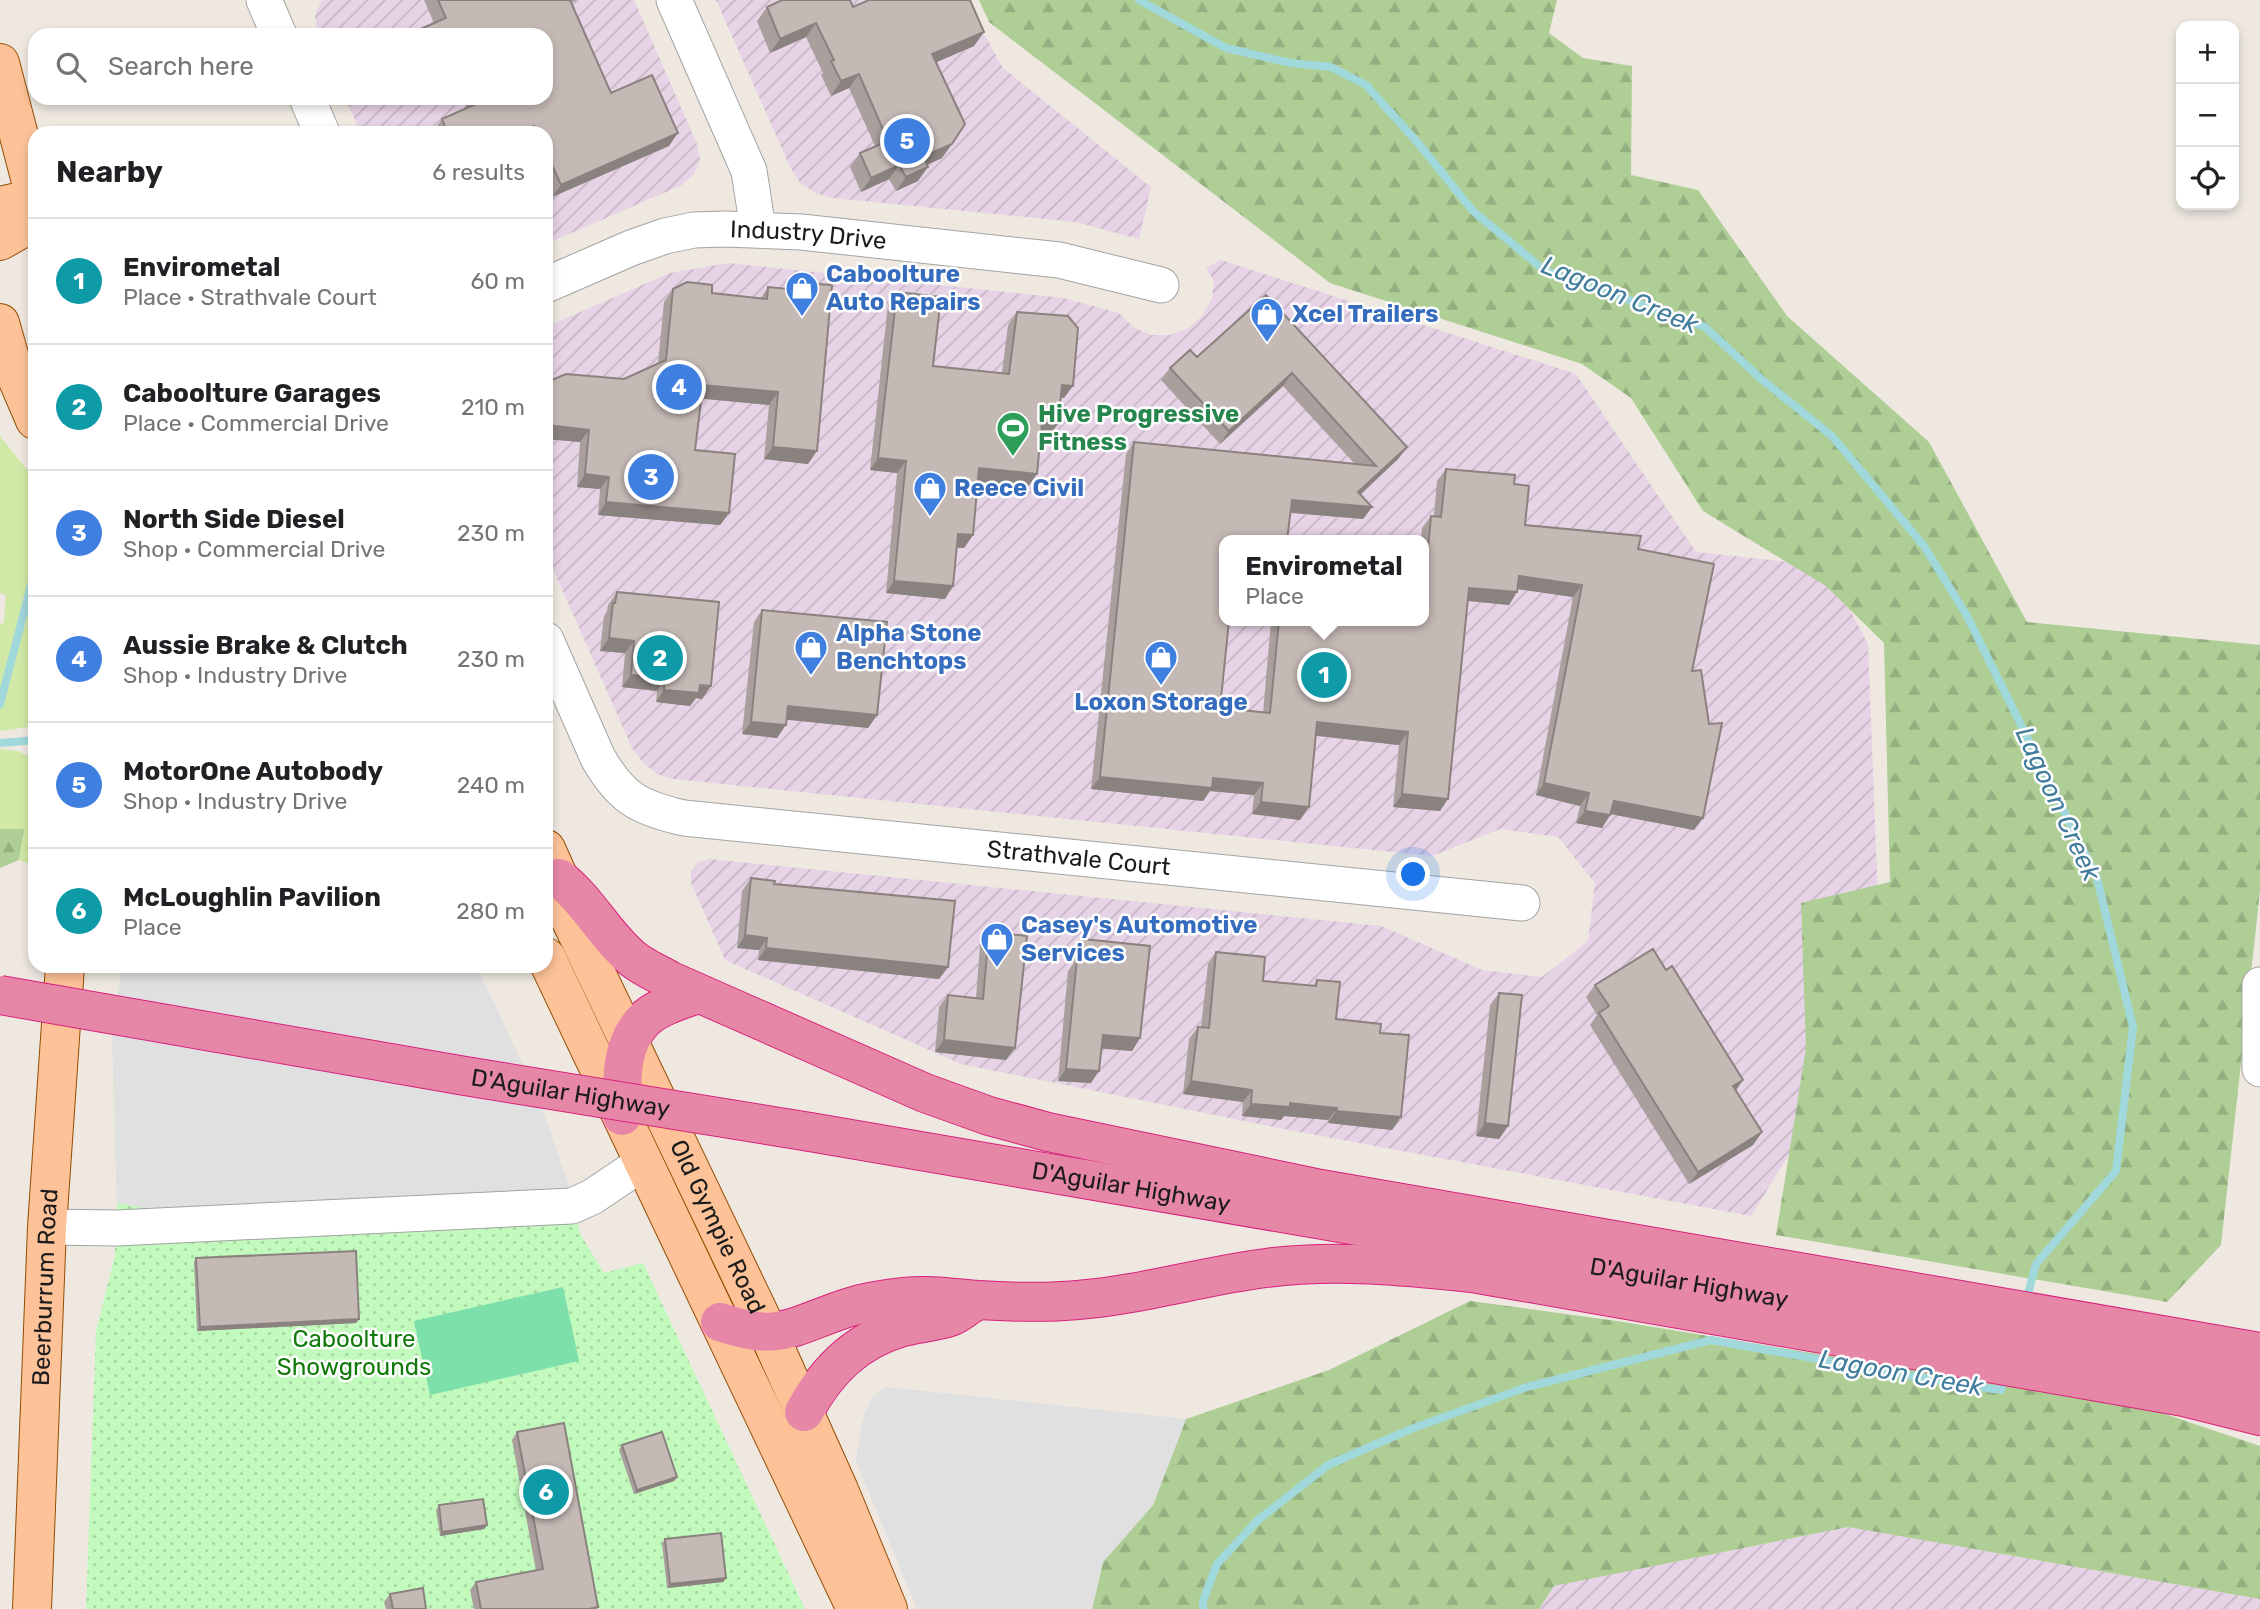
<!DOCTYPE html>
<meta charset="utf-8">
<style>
:root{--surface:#fff;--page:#f2f2f2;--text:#202124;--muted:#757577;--line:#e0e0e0;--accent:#c8001e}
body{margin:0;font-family:Rubik,sans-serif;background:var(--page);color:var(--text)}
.controls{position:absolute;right:21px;top:21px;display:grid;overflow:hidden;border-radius:14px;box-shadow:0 4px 10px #0003}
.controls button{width:63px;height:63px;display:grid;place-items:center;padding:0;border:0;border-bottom:2px solid var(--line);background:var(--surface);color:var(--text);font:35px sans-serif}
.you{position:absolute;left:1414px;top:875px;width:24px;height:24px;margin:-18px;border:5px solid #fff;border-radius:50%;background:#1a73e8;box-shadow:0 0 0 10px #1a73e833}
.badge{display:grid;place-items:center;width:46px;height:46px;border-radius:50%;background:var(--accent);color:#fff;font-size:23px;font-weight:700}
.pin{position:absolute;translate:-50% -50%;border:4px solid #fff;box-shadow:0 2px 7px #0006}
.popup{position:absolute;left:1219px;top:535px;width:210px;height:91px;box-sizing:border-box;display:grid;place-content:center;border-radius:14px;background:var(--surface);filter:drop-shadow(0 2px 5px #0005);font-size:23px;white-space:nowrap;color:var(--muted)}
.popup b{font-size:26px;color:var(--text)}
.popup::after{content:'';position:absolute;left:50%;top:100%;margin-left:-14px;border:14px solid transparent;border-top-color:var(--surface)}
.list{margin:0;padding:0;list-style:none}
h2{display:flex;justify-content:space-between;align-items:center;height:91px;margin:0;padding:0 28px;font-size:30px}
h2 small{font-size:23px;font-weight:400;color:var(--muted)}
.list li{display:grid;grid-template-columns:46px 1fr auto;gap:21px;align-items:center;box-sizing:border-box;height:126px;padding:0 28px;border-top:2px solid var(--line)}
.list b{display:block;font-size:26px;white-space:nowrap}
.list p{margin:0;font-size:23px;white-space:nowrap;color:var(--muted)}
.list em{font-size:23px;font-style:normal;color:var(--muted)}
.icon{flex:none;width:38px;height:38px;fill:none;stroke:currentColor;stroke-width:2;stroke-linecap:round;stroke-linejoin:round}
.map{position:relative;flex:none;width:2260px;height:1609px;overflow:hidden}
.search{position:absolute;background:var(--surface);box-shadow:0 4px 10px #0003;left:28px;top:28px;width:525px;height:77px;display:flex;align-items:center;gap:18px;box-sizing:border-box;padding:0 24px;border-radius:21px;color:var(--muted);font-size:26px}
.panel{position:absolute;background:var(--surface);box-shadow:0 4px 10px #0003;left:28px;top:126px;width:525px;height:847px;border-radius:21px}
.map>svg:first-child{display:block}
</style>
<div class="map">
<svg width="2260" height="1609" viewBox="0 0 2260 1609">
<defs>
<pattern id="industrial-furrows" width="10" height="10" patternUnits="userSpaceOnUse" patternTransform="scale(1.75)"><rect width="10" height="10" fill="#e7d3e6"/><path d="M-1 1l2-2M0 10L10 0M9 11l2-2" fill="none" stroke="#c6b5c5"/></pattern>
<pattern id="forest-firs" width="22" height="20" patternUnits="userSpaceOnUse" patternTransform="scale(1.75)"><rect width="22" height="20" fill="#aece95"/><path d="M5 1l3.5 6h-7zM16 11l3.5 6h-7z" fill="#95b080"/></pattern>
<pattern id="park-dots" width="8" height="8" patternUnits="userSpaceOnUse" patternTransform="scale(1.75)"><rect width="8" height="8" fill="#c1fabc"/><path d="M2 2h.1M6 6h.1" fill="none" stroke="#a5d6a1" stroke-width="1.8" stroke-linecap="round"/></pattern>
</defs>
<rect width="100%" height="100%" fill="#eee8e1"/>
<path fill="url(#industrial-furrows)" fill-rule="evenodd" d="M322,0h312l63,144 3,16 -6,14 -12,11 -136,59v-111h-185l-16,-35h201v-63h-228l-3,-20z
M716,0h249l38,68 148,119 -12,52 -63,-17 -244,-24 -16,-5 -16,-10 -10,-16z
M1221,260l355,114 120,178 131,14 41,78 10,255 -86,251 -41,66 -462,-86 -328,-66 -236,-104 -34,-77v-12l7,-9 12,-3 671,67 101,44 60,7 46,-36 7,-58 -37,-46 -58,-8 -68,27 -758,-77 -17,-5 -14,-11 -11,-15 -86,-195v-226l124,-54 58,-10 336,35 55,15 14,14 18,8h19l19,-7 14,-13 9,-17 2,-17 -8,-13zM1224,540h200v81h-200z
M1848,1527l412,72v10h-721l15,-23z"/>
<path fill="#d1e9a6" d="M0,436l35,44v246l-35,5v-107l4,-1 2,-28 -6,-2z
M0,749l18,2 12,6 5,-2v111l-16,-6 5,-31h-24z"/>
<path fill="url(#forest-firs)" d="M979,0h578l-8,33 34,25 49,8 -1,109 67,15 89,126 142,126 98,180 233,23v246l-39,354 -54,57 -391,-67 30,-187 -5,-145 89,-21 -6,-239 -58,-57 -123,-75 -72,-113 -49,-34 -252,-81 -341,-261z
M0,829h24l-5,31 -19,8z
M1470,1301l147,20 530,87 113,38v153l-412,-72 -294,59 -15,23h-447l11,-47 50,-57 33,-86 143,-49z"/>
<path fill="url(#park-dots)" d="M122,966h354l96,228 8,40 24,39 39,-10 162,346h-719l10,-278 19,-76 2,-52 -5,-170z"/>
<path fill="#7ddfaa" d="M563,1287l16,74 -149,34 -16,-74z"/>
<path fill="#e0e0e0" d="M122,966h354l61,127 35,101 -185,9 -243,5 -27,-5 -5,-170z
M886,1387l300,32 -33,86 -50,57 -11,47h-175l-61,-148 6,-40 10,-24z"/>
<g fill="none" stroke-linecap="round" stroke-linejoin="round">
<path stroke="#a1d8dc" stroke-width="8" d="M1139,0l87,48 65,15 40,4 35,18 52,58 55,68 71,59 161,57 55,51 72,58 92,110 42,68 131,264 36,149 -17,144 -80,93 -10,37
M0,704l35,-134
M0,743l35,-3
M1203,1609v-8l14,-37 41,-44 70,-55 83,-36 116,-42 184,-47 240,43 50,7 3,-13"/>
<defs>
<g id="minor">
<path d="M264,0l15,35"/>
<path d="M674,0l75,171 9,58"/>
<path d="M307,98l15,35"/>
<path id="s1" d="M546,285l85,-37 34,-12 29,-6 31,-1 76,3 258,28 102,25"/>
<path id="s2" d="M546,640l52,118c23,40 41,50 86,60l838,85"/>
<path d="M2260,985v84"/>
<path d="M47,1227l70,1 455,-22 20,-9 52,-35"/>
</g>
<g id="major">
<path d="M0,63l35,134"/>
<path d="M0,206l35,-8"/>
<path d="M0,241l35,-20"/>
<path d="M0,323l13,46 22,51"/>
<path id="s3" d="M546,849l13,29 3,24 206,430 71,158 49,119"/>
<path d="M546,957l310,652"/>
<path id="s4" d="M32,1609l15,-382 18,-261"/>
</g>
<g id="highway">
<path d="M559,878c30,24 46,58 74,81 11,9 26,15 38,22l254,112 64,23 59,16 273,57 939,163"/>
<path d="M622,1116c0,-31 -3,-70 21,-95 13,-14 37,-20 54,-27"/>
<path id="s5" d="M810,1132l1450,249"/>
<path d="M720,1322c60,21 72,4 127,-14 18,-6 38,-9 57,-11 25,-3 49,1 74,3 33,2 67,3 100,0 63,-5 125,-24 188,-32 68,-9 138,-2 206,5l712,124 76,19"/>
<path d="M804,1412c22,-41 52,-72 99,-85 15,-4 32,-5 47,-10 8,-3 16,-10 23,-14"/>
</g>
</defs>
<use href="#minor" stroke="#a3a3a3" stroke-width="37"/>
<use href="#major" stroke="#944d00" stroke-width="40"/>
<use href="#highway" stroke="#d9217c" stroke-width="40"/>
<use href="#minor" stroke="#fff" stroke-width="35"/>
<use href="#major" stroke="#fdc297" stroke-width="38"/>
<use href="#highway" stroke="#e787a7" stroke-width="38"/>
<defs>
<g id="highway-bridge">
<path id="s6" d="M0,995l465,81 345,56"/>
</g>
</defs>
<use href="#highway-bridge" stroke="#d9217c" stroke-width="40" stroke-linecap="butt"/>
<use href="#highway-bridge" stroke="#e787a7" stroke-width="38"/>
</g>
<path fill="#a99f9c" d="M424,0h153l-6,3 40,90 58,53 -117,51 -6,-14v-50h-112l-1,-1 9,-13 24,-11 -1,-2 3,-3 -3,-5h81l-112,-75z
M767,7h86l121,39 -38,16 6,96 -15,7 -9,16 -22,10 -7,-12 -28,13 -11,-25 10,-14 15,-7 -26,-58 -18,8 -10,-21 2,-2 -17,-36 -36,16 -13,-32z
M789,282l19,182 -44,-5 5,-54 -68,-7 -6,52 34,63 -9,12 -122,-10 2,-26 -23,-2 3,-45 -34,-3 1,-57 77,-3 34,-15 6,-62 9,-13 88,9 7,-11 16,2z
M897,292l36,74 69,7 6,-48 9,-13 47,86h-4l-2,26 -9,12 -8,-1 -13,52 -50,-6 -5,54 -9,13 -7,-1 -12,52 -59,-6 11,-120 -27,-3 18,-166z
M1266,295l132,164 -38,35 12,13 -9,12 -72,-6 -67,27 -4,168 43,5 8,-92h153v-81h-3l1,-12 9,-12h3l3,-35 9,-12 68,15 11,41 113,24 54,122 11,147 -9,12 -83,-16 -9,14 -26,-5 4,-17 -44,-11 37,-198 -55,-8 -9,16 -41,-4 -28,210 -47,-4 6,-62 -84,-10 -15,85 -48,-6 2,-19 -44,-4 -7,10 -112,-12 35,-335 8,-12 220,21 -71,-77 -63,58 -59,-64 9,-12 27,-11z
M617,592l85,107 -6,-1 -6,8 -34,-4 1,-11 -35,-4 3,-34 -25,-2 4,-35 3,-5 1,-6z
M762,610l115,105 -9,13 -81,-9 -10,19 -35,-4 12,-112z
M751,878l23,6 174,83 -9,12 -181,-19 1,-10 -22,-2 5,-57z
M989,932l17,128 -71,-8 4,-45 9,-12 28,3 4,-53z
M1083,939l57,99 -8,13 -30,-3 -11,35 -33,-2 10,-110 5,-7 1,-12z
M1216,952l47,29 50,5 4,-6 19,39 44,14 12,97 -64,-7v-3l-44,-4 -3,4 -39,-4 1,-14 -60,-8 6,-55 9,-12h3l7,-63z
M1666,970l77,110 -7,10 26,42 -9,13 -64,39 -99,-159 7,-10 -11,-18 9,-12z
M1499,993l9,133 -9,13 -23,-3 14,-131z
M196,1258l163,61 -3,4 -159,8 -3,-69z
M517,1432l81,175 -1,2h-123l-4,-19 6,-8 60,-11 -24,-131z
M622,1445l55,32 -3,4 -40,13 -15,-44z
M439,1505l48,20 -3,4 -44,7 -4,-26z
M665,1539l61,39 -3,4 -56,6 -5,-45z
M390,1594l36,15h-40l-2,-7z"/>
<path fill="#8a827f" d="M816,23l-10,14 -36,16 10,-14z
M984,32l-10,14 -51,22 9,-14z
M859,74l-10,14 -18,8 10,-15z
M534,126l-5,7h-11z
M678,133l-9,13 -117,51 9,-12z
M952,144l-10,14 -28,13 10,-15z
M899,165l-10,14 -28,13 10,-14z
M928,167l-10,14 -22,10 10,-14z
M1292,373l-9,13 -63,58 9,-13z
M703,385l75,7 -9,13 -75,-7z
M1062,385l11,1 -9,12 -11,-1z
M1042,422l16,2 -9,12 -15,-1z
M546,425l43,5 -9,12 -34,-3z
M773,447l44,4 -9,13 -44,-5z
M1407,447l-9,12 -49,46 9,-13z
M878,458l28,3 -9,12 -27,-3z
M979,468l58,6 -9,13 -58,-6z
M585,474l24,3 -9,12 -23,-2z
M1292,500l80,7 -9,12 -79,-7z
M606,502l123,11 -9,12 -122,-10z
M958,534l15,1 -9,13 -14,-1z
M1519,576l63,9 -9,12 -63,-9z
M894,581l59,5 -8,13 -59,-6z
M1469,588l48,4 -8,13 -49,-5z
M609,638l25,3 -9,12 -25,-2z
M631,675l34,3 -8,13 -35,-4z
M700,685l11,1 -9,13 -6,-1 -6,8 -34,-4 8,-12z
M788,706l89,9 -9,13 -89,-9z
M751,722l35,3 -9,13 -35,-4z
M1317,722l91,10 -9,13 -91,-10z
M1100,777l113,1 50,5 -9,12 -44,-4 -7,10 -112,-12z
M1544,783l45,10 -9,13 -44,-11z
M1402,794l46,5 -8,12 -47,-4z
M1614,801l89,17 -9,12 -89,-17z
M1261,802l48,5 -9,13 -48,-6z
M1585,811l25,4 -8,13 -26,-5z
M745,935l22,3 -8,12 -22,-2z
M766,948l182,19 -9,12 -181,-19z
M1103,1035l37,3 -8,13 -38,-3z
M944,1040l71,8 -9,12 -71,-8z
M1066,1069l33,2 -8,12 -33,-2z
M1743,1080l-9,13 -1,-7z
M1191,1081l61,9 -9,12 -60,-8z
M1290,1103l47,5 -9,12 -44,-4 -3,4 -39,-4 9,-12z
M1336,1111l65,6 -9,13 -64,-7z
M1485,1123l23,3 -9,13 -23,-3z
M1762,1132l-9,13 -64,39 9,-12z
M359,1319l-3,4 -159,8 3,-4z
M677,1477l-3,4 -40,13 3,-4z
M487,1525l-3,4 -44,7 2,-4z
M726,1578l-3,4 -56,6 3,-4z"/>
<path fill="#c5b9b5" stroke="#8a827f" stroke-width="2" d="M438,0h132l41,93 41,-18 26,58 -117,52 -15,-33v-19h-8l-4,-7 -16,7h-81l9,-4 -4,-10 36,-16 -2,-5h70v-63h-139l39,-17z
M782,0h68l3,7 16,-7h101l14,32 -52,22 33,70 -13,20 -28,12 4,11 -22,10 -7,-12 -28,13 -11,-25 28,-12 -29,-67 -18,7 -10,-20 3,-1 -18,-37 -36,16 -13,-32z
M687,282l25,3v8l55,6 1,-12 20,2 1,-7 43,3 -15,166 -44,-4 5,-55 -75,-7 -8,65 40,4 -6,59 -123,-11 3,-25 -24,-3 4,-44 -43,-5 1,-43 19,-8 58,5 42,-19 7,-71z
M897,292l44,5 -8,69 76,8 8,-62 51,4 10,12 -5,58 -11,-1 -4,39 -16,-2 -5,52 -58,-6 -6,67 -15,-1 -5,52 -59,-5 12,-120 -28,-3z
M1266,295l141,152 -49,45 14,15 -80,-7 -5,40h-63v81h5l-9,87 50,5 9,-92h145v-28l7,-77 10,1 5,-48 69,6 -1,9 15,2 -4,39 116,11 -3,13 76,15 -22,107 9,-1 8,54 13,-1 -19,95 -89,-17 -4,14 -25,-4 4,-18 -45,-10 38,-198 -63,-9 -2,16 -48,-4 -21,211 -46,-5 6,-62 -91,-10 -8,85 -48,-5 2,-19 -50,-5 -1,10 -112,-11 34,-335 242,24 -84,-93 -63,58 -59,-63 20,-18 7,7z
M617,592l102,10 -8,84 -11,-1 -1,8 -35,-3 1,-12 -34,-3 3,-34 -25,-3 4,-35h2z
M762,610l125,12 -10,93 -89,-9 -2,19 -35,-3z
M751,878l24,3 -1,3 181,17 -7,66 -182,-19 1,-10 -22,-3z
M989,932l38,4 -12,112 -71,-8 4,-45 35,4z
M1083,939l67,7 -10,92 -37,-3 -4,36 -33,-2 11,-110h4z
M1653,949l13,21 6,-4 71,114 -10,6 29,46 -64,40 -99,-159 10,-7 -14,-21z
M1216,952l49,5 -2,24 53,5 1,-6 23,2 -4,37 45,5 -1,9 29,2 -8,82 -65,-6 1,-3 -47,-5v4l-39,-3 1,-14 -61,-9 7,-54 11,1z
M1499,993l23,2 -14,131 -23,-3z
M356,1251l3,68 -159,8 -4,-69z
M564,1423l34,184 -9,2h-108l-5,-27 67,-13 -26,-137z
M662,1432l15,45 -40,13 -15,-45z
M483,1499l4,26 -45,7 -3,-27z
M721,1533l5,45 -56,6 -5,-45z
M423,1588l3,21h-33l-3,-15z"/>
<defs>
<symbol id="shop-pin" viewBox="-11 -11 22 30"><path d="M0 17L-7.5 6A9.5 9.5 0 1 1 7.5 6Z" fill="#3f7fe0" stroke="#fff"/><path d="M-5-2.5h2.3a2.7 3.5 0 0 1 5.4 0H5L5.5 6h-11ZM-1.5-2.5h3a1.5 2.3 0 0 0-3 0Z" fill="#fff"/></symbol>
<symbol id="stadium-pin" viewBox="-11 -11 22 30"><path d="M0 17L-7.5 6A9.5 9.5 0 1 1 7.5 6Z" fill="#2e9e5b" stroke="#fff"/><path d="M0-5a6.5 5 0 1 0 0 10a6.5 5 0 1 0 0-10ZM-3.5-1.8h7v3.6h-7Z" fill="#fff"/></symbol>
</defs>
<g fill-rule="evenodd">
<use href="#shop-pin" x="783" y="269" width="38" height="52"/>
<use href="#shop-pin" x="1248" y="295" width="38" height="52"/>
<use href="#stadium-pin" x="994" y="409" width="38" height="52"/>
<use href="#shop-pin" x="911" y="469" width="38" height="52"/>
<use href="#shop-pin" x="792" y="628" width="38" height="52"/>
<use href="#shop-pin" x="1142" y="638" width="38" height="52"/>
<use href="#shop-pin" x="978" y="920" width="38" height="52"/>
</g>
<g text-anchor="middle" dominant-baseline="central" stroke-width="5" stroke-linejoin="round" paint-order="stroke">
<g font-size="24" fill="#1c1c1c" stroke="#fff">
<text stroke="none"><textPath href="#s1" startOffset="273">Industry Drive</textPath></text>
<text stroke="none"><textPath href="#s2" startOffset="635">Strathvale Court</textPath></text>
<text stroke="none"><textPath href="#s6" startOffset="579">D'Aguilar Highway</textPath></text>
<text stroke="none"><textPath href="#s5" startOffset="326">D'Aguilar Highway</textPath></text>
<text stroke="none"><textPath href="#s3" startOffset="416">Old Gympie Road</textPath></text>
<text stroke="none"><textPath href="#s5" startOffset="892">D'Aguilar Highway</textPath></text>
<text stroke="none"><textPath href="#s4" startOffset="322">Beerburrum Road</textPath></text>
</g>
<g font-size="24" font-weight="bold" fill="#366cbe" stroke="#fff" text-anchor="start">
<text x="826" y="274">Caboolture<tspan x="826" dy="28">Auto Repairs</tspan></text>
<text x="1292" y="314">Xcel Trailers</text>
<text x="954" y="488">Reece Civil</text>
<text x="836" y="633">Alpha Stone<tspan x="836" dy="28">Benchtops</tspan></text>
<text x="1161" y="702" text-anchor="middle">Loxon Storage</text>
<text x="1021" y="925">Casey's Automotive<tspan x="1021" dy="28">Services</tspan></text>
</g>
<g font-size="24" font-weight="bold" fill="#27864d" stroke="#fff" text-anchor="start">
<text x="1038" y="414">Hive Progressive<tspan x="1038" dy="28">Fitness</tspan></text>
</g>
<g font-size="24" fill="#117a0a" stroke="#fff">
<text x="354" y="1339">Caboolture<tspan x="354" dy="28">Showgrounds</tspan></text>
</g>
<g font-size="26" font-style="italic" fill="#427d9c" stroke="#fff">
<text transform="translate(1620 295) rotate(22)">Lagoon Creek</text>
<text transform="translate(2058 804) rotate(65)">Lagoon Creek</text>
<text transform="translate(1901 1373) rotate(10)">Lagoon Creek</text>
</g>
</g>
</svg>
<div class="controls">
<button>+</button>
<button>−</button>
<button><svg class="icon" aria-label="locate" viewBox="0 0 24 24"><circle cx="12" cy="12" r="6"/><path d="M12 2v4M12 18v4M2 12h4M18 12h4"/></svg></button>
</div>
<div class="you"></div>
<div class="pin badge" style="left:1324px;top:675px;background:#0f9aa8">1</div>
<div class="popup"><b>Envirometal</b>Place</div>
<div class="pin badge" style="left:660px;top:658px;background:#0f9aa8">2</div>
<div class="pin badge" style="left:651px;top:477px;background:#3f7fe0">3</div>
<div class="pin badge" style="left:679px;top:387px;background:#3f7fe0">4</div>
<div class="pin badge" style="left:907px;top:141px;background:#3f7fe0">5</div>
<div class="pin badge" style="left:546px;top:1492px;background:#0f9aa8">6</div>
<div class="search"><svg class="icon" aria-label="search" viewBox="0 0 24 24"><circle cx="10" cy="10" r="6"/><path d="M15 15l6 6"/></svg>Search here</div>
<section class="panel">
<h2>Nearby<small>6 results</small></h2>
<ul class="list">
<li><span class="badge" style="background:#0f9aa8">1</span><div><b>Envirometal</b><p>Place · Strathvale Court</p></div><em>60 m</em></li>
<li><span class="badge" style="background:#0f9aa8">2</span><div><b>Caboolture Garages</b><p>Place · Commercial Drive</p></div><em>210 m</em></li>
<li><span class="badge" style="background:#3f7fe0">3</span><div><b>North Side Diesel</b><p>Shop · Commercial Drive</p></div><em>230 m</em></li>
<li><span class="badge" style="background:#3f7fe0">4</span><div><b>Aussie Brake &amp; Clutch</b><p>Shop · Industry Drive</p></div><em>230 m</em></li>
<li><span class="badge" style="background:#3f7fe0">5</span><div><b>MotorOne Autobody</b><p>Shop · Industry Drive</p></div><em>240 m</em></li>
<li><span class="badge" style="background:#0f9aa8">6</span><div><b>McLoughlin Pavilion</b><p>Place</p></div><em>280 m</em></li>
</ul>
</section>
</div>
